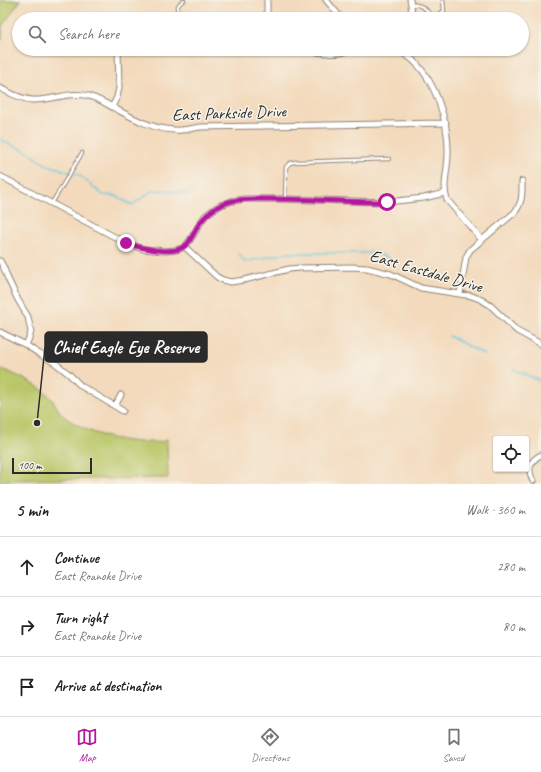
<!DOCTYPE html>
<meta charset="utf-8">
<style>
:root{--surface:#fff;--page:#f6f6f6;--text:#222;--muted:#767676;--line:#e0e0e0;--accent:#b5179e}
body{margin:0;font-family:Caveat,sans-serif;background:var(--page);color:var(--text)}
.controls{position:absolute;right:12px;bottom:12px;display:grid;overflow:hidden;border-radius:4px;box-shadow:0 1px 3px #0004}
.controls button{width:36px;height:36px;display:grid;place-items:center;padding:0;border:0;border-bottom:1px solid var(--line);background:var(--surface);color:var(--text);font:20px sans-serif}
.scale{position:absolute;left:12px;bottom:10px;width:80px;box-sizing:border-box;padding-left:4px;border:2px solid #2b2b2b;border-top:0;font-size:11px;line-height:14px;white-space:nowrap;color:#2b2b2b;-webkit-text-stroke:3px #f7f3e8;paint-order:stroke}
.stop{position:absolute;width:12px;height:12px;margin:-9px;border:3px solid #b5179e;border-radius:50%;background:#fff}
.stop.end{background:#b5179e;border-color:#fff;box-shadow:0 1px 4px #0008}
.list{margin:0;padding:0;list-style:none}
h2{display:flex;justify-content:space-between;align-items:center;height:52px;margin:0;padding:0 16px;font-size:17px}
h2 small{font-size:13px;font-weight:400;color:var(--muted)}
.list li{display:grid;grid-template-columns:26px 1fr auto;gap:12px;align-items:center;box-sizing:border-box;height:60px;padding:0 16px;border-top:1px solid var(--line)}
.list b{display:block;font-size:15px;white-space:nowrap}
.list p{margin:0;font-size:13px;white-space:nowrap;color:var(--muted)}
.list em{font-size:13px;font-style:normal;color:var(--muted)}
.icon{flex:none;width:22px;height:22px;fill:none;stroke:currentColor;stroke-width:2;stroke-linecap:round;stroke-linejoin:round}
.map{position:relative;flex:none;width:541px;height:484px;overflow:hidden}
.search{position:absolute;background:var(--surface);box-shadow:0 1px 3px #0004;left:12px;right:12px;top:12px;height:44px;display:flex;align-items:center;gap:10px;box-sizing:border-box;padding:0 14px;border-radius:22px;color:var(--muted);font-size:15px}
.sheet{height:232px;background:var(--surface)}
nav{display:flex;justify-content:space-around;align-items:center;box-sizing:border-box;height:56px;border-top:1px solid var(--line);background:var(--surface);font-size:11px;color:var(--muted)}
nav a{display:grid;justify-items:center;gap:2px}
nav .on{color:var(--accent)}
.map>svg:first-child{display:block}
</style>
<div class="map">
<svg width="541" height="484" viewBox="0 0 541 484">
<rect width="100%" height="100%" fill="#f7f3e8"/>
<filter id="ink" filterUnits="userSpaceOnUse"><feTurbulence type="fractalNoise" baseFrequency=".025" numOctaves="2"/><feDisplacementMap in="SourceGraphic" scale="8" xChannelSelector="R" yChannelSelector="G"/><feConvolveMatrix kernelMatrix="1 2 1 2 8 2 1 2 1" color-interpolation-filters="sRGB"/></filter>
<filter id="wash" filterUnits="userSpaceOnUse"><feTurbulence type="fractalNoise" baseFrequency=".012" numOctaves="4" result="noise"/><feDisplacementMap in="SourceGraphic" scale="16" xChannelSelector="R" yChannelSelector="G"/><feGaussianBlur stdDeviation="0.9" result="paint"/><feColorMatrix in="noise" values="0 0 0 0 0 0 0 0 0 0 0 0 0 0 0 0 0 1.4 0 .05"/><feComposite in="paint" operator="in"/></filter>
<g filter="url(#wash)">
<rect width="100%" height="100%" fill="#f3dabc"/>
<path fill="#b9c769" stroke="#72794a" d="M0,0h21l-19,26v13h-2z
M0,368c16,7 33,14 46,25 8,6 11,18 19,24 23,17 54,25 82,25 9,0 13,2 20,-3l1,39 -162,2v4h-6z"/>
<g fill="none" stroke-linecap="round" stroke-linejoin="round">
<path stroke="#5dc5da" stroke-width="1.5" d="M0,139l3,2 25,11 17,12 34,11 24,20 13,1 16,9 20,-14 11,-1 25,4
M238,253l7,9 42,-9h89l21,9
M449,336l36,19
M513,369l28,12"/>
</g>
</g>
<g filter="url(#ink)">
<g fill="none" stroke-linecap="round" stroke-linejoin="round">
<defs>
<path id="lane" d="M412,4c4,1 9,1 12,4 2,1 4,4 5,5 5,4 10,1 15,-2l-1,-11
M183,19c-8,-7 -8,-13 1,-19
M285,199l1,-32 4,-4 5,-1 94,-3
M52,203l30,-50"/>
<path id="street" d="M267,0v19
M326,0l16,19
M410,0l1,4 1,15
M117,16l1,3
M297,49c16,2 40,9 54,0
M393,49c5,3 12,5 16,8 26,20 40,66 39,97 0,16 -6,31 -1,46l35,40
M408,57l2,-8
M0,88c10,5 20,11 32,12 19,1 37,-9 57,-4 9,3 17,7 25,12 19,10 38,21 60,22 8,1 18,-2 27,-3l245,-4
M112,107l5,-10 2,-9 -1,-39
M0,176l126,67 17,6 22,2 11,-1 9,-3 7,-10 7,-12 6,-9 8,-6 8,-5 11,-4 13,-2h37l105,3 37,-4 21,-5
M185,247l32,30 6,3 8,2 13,-2 45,-11 11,-1 51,-1 16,1 24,6 30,14 51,8 10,4 9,6 26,25 24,13
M0,261l3,5 5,13 10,21 10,17 3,15 -2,6 -3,7
M460,294l6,-37 4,-7 44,-37c9,-10 8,-19 8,-32
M0,332l26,13 12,8 17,10 14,11 12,12 42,25
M115,406l6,-11
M533,481c-6,-11 -3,-21 8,-26"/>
</defs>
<use href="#lane" stroke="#8f8274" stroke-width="4.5"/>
<use href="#street" stroke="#8f8274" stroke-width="7"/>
<use href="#lane" stroke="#fff" stroke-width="2.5"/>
<use href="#street" stroke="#fff" stroke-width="5"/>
</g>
</g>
<g fill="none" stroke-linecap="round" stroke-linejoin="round" filter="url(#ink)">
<path stroke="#b5179e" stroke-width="5" d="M126,243c14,5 47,13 59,3 6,-5 9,-14 13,-20 7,-12 20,-21 34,-25 12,-3 26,-2 39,-2 39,0 77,3 116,3"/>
</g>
<g text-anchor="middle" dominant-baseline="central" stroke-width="3" stroke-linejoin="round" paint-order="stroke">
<g font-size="17" fill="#2b2b2b" stroke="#f7f3e8">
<text transform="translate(229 113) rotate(-2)">East Parkside Drive</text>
<text transform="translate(426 271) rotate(16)">East Eastdale Drive</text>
</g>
</g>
<path fill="none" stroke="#2b2b2b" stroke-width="1.5" d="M37 423L45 347"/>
<circle fill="#2b2b2b" stroke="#f7f3e8" stroke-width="1.5" cx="37" cy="423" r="4"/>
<rect fill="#2b2b2b" stroke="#2b2b2b" stroke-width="1.5" x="45" y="332" width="162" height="30" rx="4"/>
<g font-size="18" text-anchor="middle" font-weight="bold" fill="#fff">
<text x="126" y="353">Chief Eagle Eye Reserve</text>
</g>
</svg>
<div class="controls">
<button><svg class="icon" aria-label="locate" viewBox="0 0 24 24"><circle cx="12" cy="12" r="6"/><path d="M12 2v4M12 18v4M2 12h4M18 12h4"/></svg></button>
</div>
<div class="scale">100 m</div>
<div class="stop" style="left:387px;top:202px"></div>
<div class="stop end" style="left:126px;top:243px"></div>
<div class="search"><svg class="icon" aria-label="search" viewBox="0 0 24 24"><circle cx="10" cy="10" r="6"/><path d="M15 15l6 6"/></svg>Search here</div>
</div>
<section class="sheet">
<h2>5 min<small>Walk · 360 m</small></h2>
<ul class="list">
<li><svg class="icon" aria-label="ahead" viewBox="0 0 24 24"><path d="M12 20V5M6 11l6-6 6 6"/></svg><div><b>Continue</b><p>East Roanoke Drive</p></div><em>280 m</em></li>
<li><svg class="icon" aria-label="right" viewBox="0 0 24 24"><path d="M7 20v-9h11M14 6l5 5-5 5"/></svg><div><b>Turn right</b><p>East Roanoke Drive</p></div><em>80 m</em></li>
<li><svg class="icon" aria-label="arrive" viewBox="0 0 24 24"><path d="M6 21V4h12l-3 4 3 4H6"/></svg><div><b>Arrive at destination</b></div></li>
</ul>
</section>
<nav>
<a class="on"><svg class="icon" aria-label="map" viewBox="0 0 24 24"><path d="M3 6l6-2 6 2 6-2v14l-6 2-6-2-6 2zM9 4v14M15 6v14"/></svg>Map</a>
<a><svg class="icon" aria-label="directions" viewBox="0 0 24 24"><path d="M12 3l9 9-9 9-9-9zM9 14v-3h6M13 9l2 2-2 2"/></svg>Directions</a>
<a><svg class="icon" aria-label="saved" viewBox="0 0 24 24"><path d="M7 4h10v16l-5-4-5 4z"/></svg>Saved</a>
</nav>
